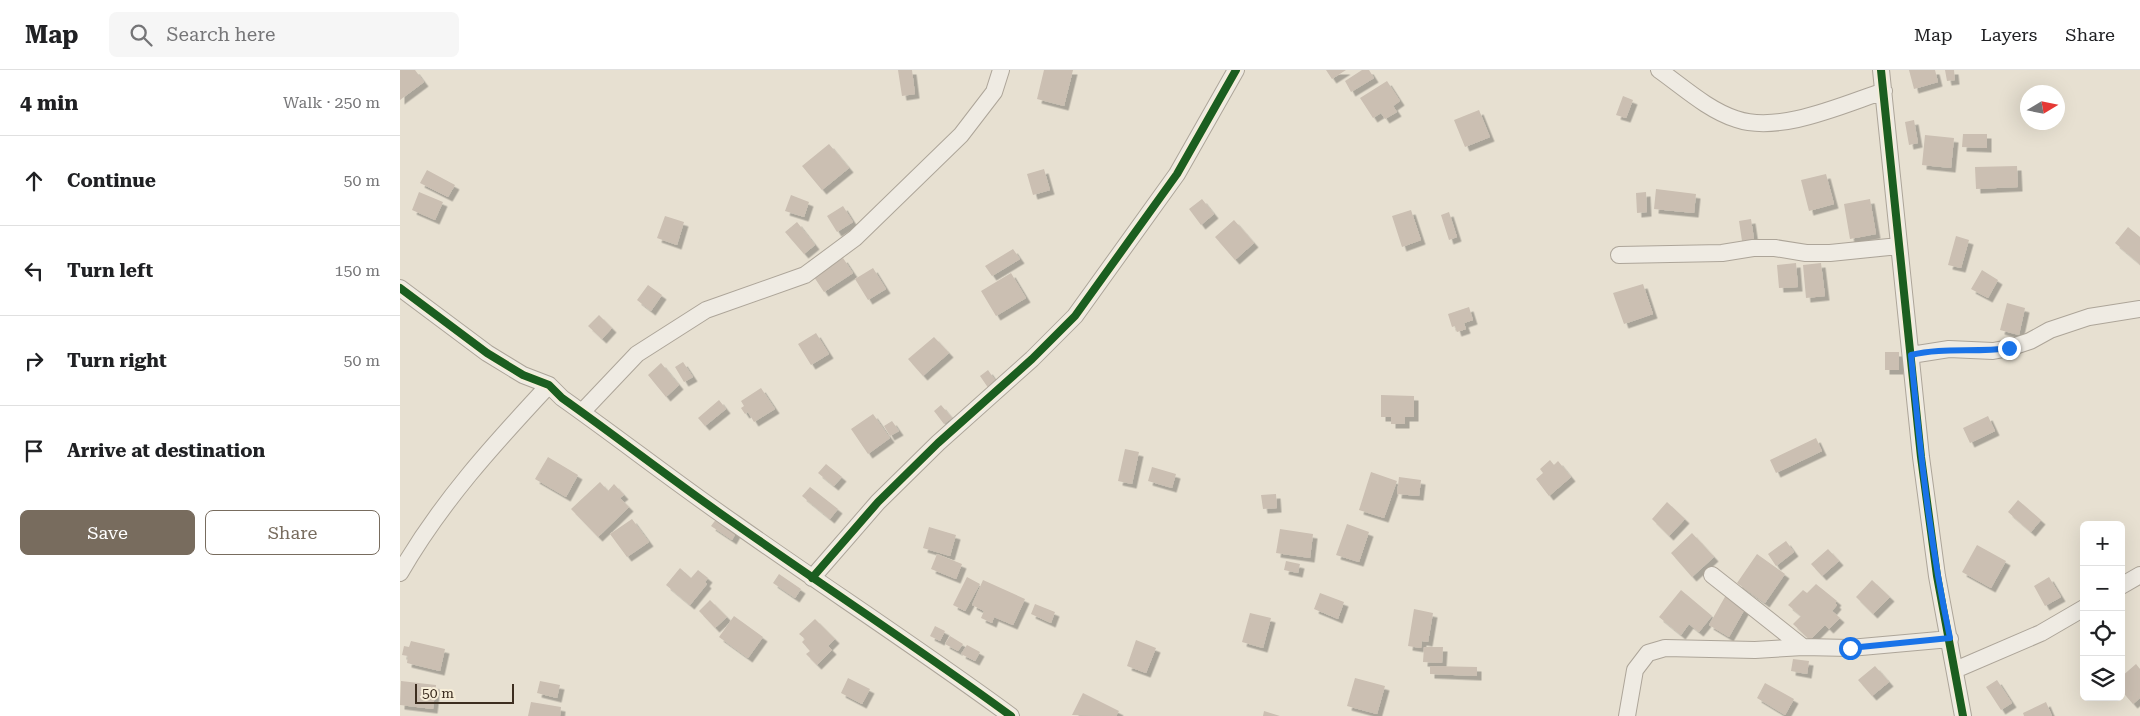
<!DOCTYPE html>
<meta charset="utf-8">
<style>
:root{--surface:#fff;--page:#f6f6f6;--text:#202124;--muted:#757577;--line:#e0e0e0;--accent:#786c5e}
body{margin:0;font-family:"Roboto Serif",serif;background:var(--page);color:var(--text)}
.controls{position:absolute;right:15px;bottom:15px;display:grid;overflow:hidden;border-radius:8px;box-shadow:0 5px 20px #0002}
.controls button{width:45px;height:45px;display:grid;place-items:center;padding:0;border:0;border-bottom:1px solid var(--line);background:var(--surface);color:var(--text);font:25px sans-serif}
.compass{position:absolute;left:1620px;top:15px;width:45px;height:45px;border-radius:50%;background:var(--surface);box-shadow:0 5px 20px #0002;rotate:80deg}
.scale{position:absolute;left:15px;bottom:12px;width:99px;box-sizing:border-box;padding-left:5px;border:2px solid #3d2e20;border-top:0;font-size:14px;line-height:18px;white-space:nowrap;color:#3d2e20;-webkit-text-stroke:4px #f7eed8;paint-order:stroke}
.stop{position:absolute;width:15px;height:15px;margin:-11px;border:4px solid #1a73e8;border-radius:50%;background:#fff}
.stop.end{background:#1a73e8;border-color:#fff;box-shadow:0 1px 5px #0008}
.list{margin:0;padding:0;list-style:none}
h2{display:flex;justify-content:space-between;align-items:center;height:65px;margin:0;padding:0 20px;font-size:21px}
h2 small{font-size:16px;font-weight:400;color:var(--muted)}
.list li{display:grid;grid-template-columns:32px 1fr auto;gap:15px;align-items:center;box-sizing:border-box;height:90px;padding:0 20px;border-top:1px solid var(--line)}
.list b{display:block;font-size:19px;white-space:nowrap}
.list em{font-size:16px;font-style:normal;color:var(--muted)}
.actions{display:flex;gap:10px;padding:15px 20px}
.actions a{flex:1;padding:11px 0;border:1px solid var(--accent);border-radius:8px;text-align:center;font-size:18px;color:var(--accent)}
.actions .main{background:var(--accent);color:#fff}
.icon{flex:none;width:28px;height:28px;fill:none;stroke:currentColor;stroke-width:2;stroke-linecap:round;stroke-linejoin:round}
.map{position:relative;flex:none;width:1740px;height:646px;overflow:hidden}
header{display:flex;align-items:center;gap:30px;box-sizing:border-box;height:70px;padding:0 25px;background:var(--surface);border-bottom:1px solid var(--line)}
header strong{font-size:24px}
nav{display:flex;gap:28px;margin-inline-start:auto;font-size:18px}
.search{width:350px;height:45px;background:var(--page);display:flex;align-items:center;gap:12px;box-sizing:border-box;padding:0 18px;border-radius:8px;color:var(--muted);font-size:19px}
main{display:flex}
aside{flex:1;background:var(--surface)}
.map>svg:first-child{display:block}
</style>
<header>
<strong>Map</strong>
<div class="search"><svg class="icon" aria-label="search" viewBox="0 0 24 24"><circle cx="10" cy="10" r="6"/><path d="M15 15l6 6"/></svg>Search here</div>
<nav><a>Map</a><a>Layers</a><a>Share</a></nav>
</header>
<main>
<aside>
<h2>4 min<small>Walk · 250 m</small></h2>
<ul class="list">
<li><svg class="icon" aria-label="ahead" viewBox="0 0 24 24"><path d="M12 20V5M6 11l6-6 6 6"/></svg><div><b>Continue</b></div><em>50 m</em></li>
<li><svg class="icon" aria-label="left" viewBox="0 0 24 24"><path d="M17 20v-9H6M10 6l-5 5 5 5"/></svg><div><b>Turn left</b></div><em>150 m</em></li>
<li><svg class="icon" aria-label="right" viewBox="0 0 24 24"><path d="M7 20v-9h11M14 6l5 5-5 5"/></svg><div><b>Turn right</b></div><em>50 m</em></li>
<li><svg class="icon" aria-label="arrive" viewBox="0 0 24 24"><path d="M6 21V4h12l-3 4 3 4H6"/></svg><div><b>Arrive at destination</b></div></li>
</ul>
<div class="actions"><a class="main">Save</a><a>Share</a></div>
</aside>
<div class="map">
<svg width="1740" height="646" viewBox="0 0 1740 646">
<defs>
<filter id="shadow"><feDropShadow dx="4.5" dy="4.5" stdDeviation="0" flood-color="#0004"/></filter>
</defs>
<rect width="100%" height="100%" fill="#e7e0d1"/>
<path fill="#cbbfb2" filter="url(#shadow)" d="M0,0h15l9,12 -24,18z
M498,0h14l3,24 -13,2z
M644,0h29l-9,36 -27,-7z
M926,0h20l-14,9z
M962,0h7l5,8 -23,14 -6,-11z
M1509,0h26l3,12 -24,7z
M1545,0h9l1,10 -8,1z
M987,11l13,20 -7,5 4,6 -12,7 -4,-6 -8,5 -13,-20z
M1223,26l10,4 -7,18 -10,-3z
M1079,40l11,27 -25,10 -11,-27z
M1514,50l4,23 -9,2 -4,-23z
M1563,64h24v14l-25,-1z
M1525,65l29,3 -3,30 -29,-3z
M429,74l20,24 -27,22 -20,-24z
M1617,96l1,21 -42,2 -1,-22z
M644,99l6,21 -17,5 -6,-21z
M27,100l28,15 -7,12 -28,-14z
M1426,104l8,30 -25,7 -8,-31z
M1256,119l40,5 -2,19 -40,-4z
M19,122l24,10 -8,18 -23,-10z
M1246,122l1,20 -10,1 -1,-20z
M391,125l18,7 -5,15 -19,-6z
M802,129l12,15 -13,11 -12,-16z
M1470,129l6,35 -26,5 -6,-35z
M443,136l10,16 -16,10 -10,-16z
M1011,140l10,30 -19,7 -10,-31z
M1049,142l8,25 -8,3 -8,-25z
M265,146l19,6 -7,23 -20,-7z
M1351,149l3,20 -12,2 -3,-20z
M834,150l20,23 -19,17 -20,-23z
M397,152l18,23 -11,9 -19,-22z
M1728,157l12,10v27l-25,-21z
M1556,166l13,4 -8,28 -13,-3z
M613,179l7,10 -28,17 -7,-10z
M443,188l10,15 -29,19 -10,-15z
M1396,193l2,24 -19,1 -2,-23z
M1421,193l4,33 -19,2 -3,-33z
M473,198l13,21 -18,11 -13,-21z
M1582,200l16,10 -10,18 -17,-9z
M611,203l15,25 -30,18 -15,-25z
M1243,214l10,30 -29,10 -11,-31z
M248,215l14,10 -11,16 -14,-11z
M1607,233l18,5 -6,27 -19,-5z
M1069,237l4,13 -9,3 2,6 -9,3 -2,-6 -3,1 -4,-13z
M199,245l13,13 -10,11 -14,-13z
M416,263l13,21 -18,11 -13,-21z
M534,267l15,16 -26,23 -15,-17z
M1485,282h14v18h-14z
M283,292l10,15 -9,5 -9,-15z
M261,293l18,22 -13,12 -18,-22z
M588,300l9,13 -8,6 -9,-13z
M361,318l14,21 -21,13 -6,-10 -3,2 -4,-6 3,-2 -3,-5z
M981,325l33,1v21h-9v7h-14v-7h-10z
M319,330l7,9 -21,17 -7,-8z
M541,335l11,13 -8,6 -10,-13z
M473,344l17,24 -22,16 -17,-25z
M1588,346l7,15 -25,12 -7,-15z
M492,351l7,10 -9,5 -6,-10z
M1416,368l6,13 -46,22 -6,-13z
M725,379l14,3 -7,32 -14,-3z
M148,387l30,18 -12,22 -31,-18z
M1150,390l4,5 4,-4 13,16 -22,19 -13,-17 7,-6 -3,-4z
M426,394l16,13 -8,9 -16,-13z
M752,397l24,7 -4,14 -24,-7z
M971,402l26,9 -13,37 -25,-8z
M999,407l22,3 -2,16 -22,-2z
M200,412l8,9 6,-7 10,11 -4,3 9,9 -31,30 -27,-28z
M410,417l28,22 -8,10 -28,-23z
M876,424l1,14 -14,1 -2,-14z
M1618,430l23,20 -10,12 -23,-20z
M1267,432l18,17 -16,17 -17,-17z
M317,448l20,13 -5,9 -21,-14z
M232,449l17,23 -22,15 -17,-23z
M947,454l22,8 -10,30 -23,-7z
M529,457l27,8 -6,21 -27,-8z
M880,459l33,5 -3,24 -34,-5z
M1292,463l22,24 -22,20 -21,-24z
M1386,471l8,11 -18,14 -8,-12z
M1577,475l29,16 -15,27 -29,-16z
M1428,479l11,12 -17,15 -11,-12z
M537,484l25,10 -6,15 -25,-10z
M1357,484l28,20 -20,29 -28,-20z
M886,491l14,3 -2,9 -14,-3z
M280,498l11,10 7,-8 10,8 -3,4 2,2 -17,21 -24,-20z
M379,504l22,15 -6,9 -22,-15z
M567,507l13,7 -15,27 -12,-6z
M1649,507l12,20 -16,9 -11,-20z
M583,510l42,19 -12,26 -19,-8 -2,6 -11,-5 3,-7 -12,-6z
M1472,510l18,17 -17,17 -17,-17z
M1416,514l21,17 -2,2 2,2 -5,6 8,7 -11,11 -4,-4 -15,15 -17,-16 8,-8 -13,-11 15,-15 4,3z
M1281,520l31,26 -13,16 -10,-8 -8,11 -22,-18z
M920,523l24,9 -6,17 -24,-10z
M1326,525l20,12 -17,30 -20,-12z
M310,530l17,17 -12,11 -16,-17z
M635,534l20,8 -4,11 -20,-9z
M1014,539l19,4 -5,29 -6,-1 -1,7 -13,-2z
M850,543l21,5 -8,30 -21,-6z
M334,546l29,21 -15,21 -29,-21z
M415,549l20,20 -7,7 4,4 -15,15 -11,-11 4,-3 -8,-9 3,-3 -6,-5z
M535,556l10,5 -5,10 -10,-5z
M550,566l13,8 -5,7 -13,-7z
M736,570l20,8 -10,25 -19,-7z
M11,571l34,8 -5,22 -33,-8 1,-7 -6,-1 2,-9 5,1z
M567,575l13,7 -5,9 -14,-7z
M1024,577h19l-1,16 -19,-1z
M1393,589l16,2 -2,13 -16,-3z
M1736,594l4,5v29l-7,6 -12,-14v-13z
M1030,596l47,1v9l-47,-2z
M1475,596l14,16 -17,14 -14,-16z
M448,608l22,11 -8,15 -21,-11z
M955,608l30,8 -8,28 -30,-8z
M1597,610l15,23 -11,7 -15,-23z
M1,611l35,4 -3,24 -33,-4z
M140,611l20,4 -3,13 -20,-5z
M1365,613l29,16 -9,16 -28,-17z
M683,623l36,18 -3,5 -44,-1z
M131,632l30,5 -1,9h-32z
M1646,632l6,14h-28l-1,-3z
M864,641l16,5h-17z"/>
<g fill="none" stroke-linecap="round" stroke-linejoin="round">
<defs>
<path id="minor" d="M1259,0c24,17 49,40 77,49 43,15 106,-14 148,-28
M1481,0l40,387 16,119 26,140
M1219,185l103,-2 31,-5h22l31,5h24l69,-7
M0,218l87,65 36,22 26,10 13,13c58,41 114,85 172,125 92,65 186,126 277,193
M1511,285l38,-6 44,2 16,-3 21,-7 20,-11 39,-13 51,-8
M182,342l55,-58 69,-44 99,-35 50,-37 106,-103 33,-43 7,-22
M0,503c41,-71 93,-128 149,-188
M1312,505l91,72
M412,508l66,-76 60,-59 94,-84 43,-43 102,-142 59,-104
M1721,516l19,-11
M1555,600l86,-37 43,-25
M1227,646l8,-46 13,-17 17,-5 90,2 48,-3 47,1 100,-9"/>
</defs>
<use href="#minor" stroke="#ada599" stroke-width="18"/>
<use href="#minor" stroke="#efebe3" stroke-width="16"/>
<defs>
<path id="cycleway" d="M1481,0l40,387 16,119 26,140
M0,218l87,65 36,22 26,10 13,13c58,41 114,85 172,125 92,65 186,126 277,193
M412,508l66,-76 60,-59 94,-84 43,-43 102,-142 59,-104"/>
</defs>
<use href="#cycleway" stroke="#f7eed8" stroke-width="11"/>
<use href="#cycleway" stroke="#1b5e20" stroke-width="8"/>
</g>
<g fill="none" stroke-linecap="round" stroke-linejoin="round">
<path stroke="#1a73e8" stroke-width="6" d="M1450,578l100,-10c-20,-93 -30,-188 -39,-283 33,-8 65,-2 98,-7"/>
</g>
</svg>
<div class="controls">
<button>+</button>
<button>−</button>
<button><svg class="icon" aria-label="locate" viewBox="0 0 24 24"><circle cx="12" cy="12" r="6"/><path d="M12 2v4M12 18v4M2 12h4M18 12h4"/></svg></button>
<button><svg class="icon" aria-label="layers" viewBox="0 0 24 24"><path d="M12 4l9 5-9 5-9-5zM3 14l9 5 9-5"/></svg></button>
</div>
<svg class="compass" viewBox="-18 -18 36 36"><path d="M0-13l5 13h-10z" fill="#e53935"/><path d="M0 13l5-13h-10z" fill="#757577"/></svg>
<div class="scale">50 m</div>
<div class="stop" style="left:1450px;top:578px"></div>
<div class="stop end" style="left:1609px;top:278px"></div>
</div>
</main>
